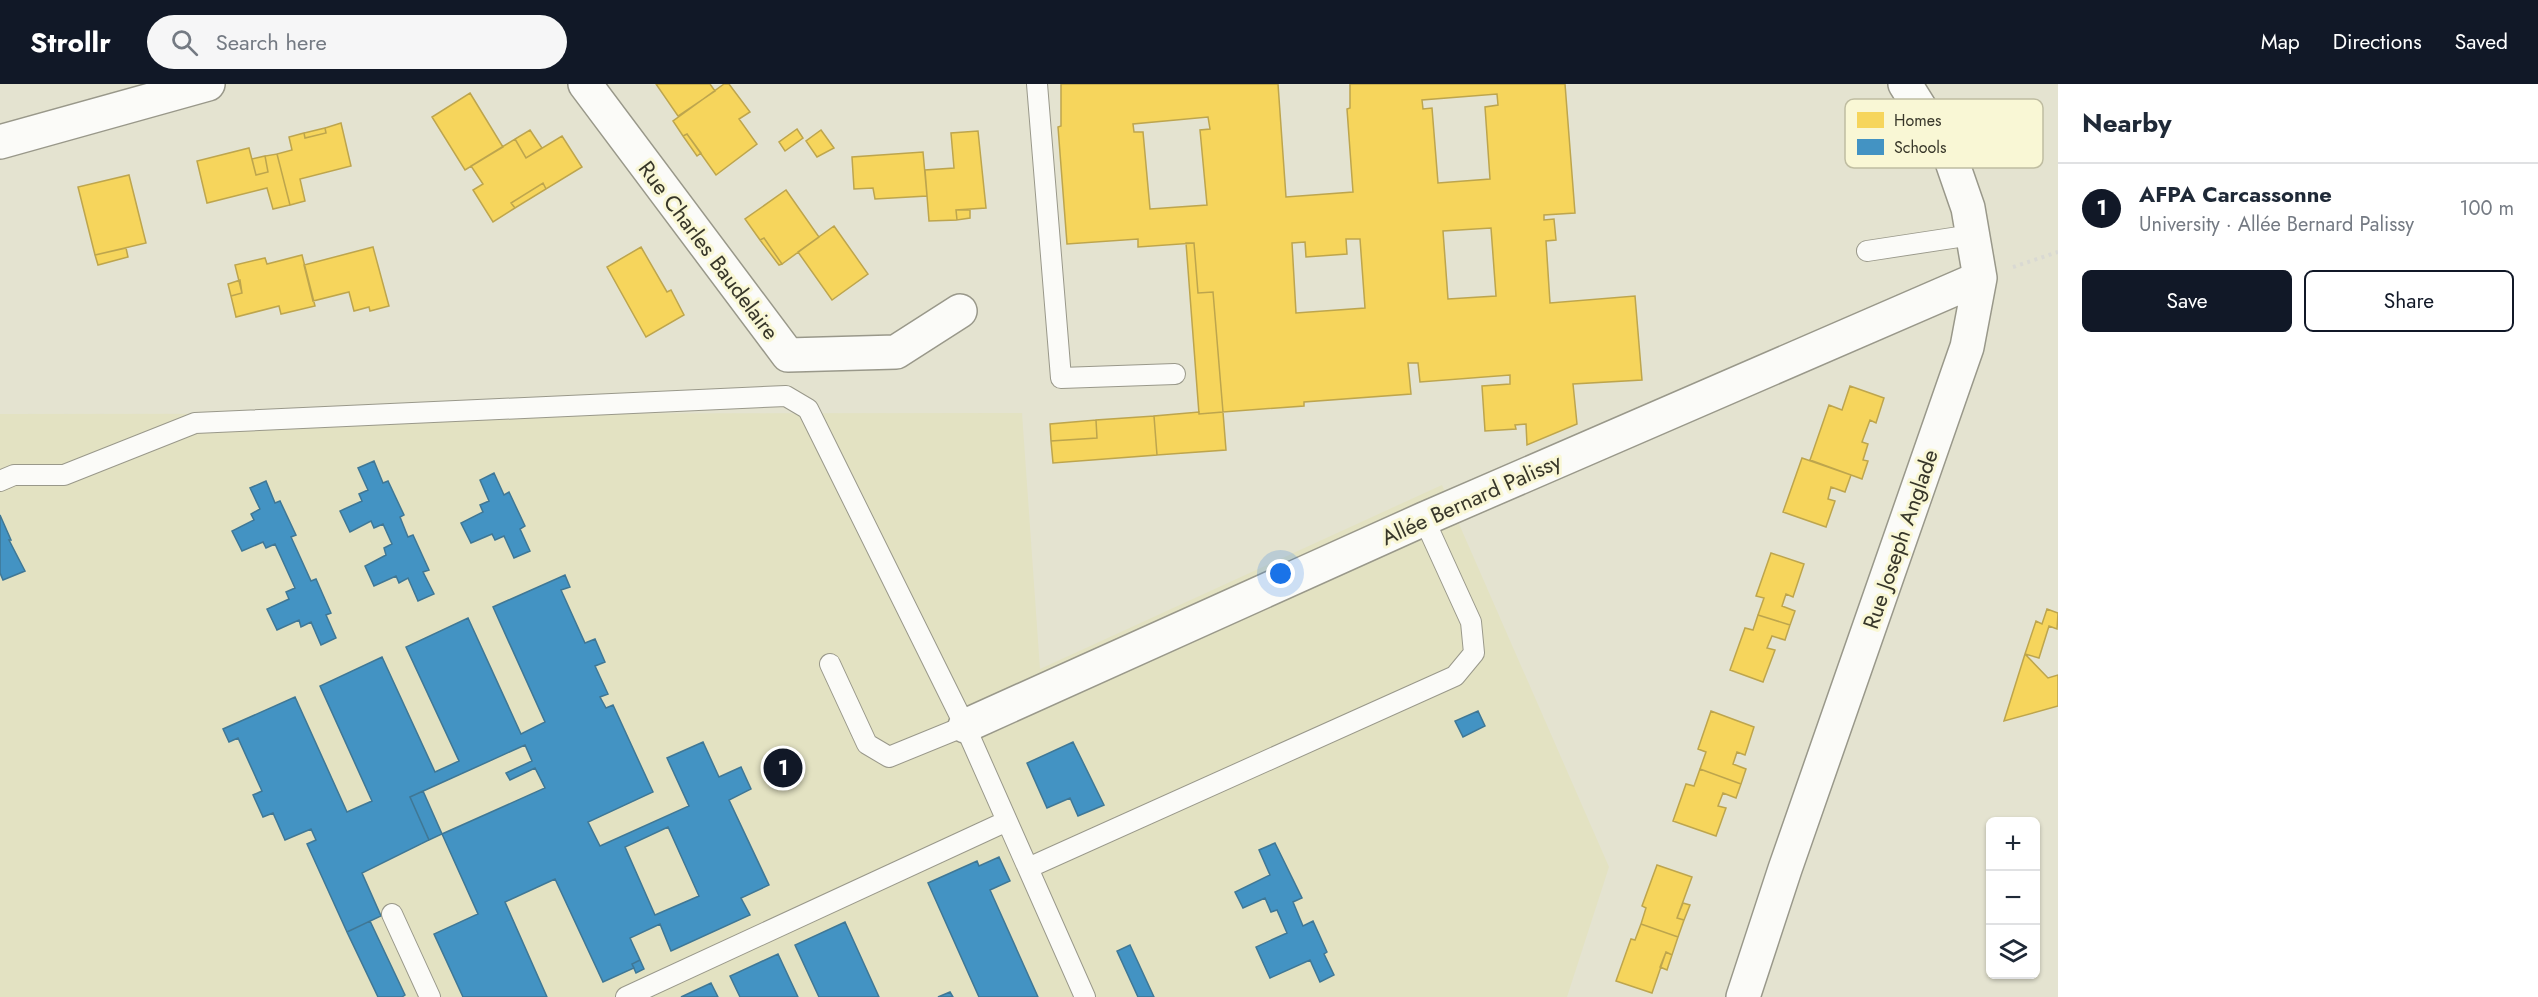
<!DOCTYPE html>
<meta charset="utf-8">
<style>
:root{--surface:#fff;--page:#f6f6f7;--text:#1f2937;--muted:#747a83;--line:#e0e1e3;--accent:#111827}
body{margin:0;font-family:Jost,sans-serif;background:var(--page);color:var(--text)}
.controls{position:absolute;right:18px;bottom:18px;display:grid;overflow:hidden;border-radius:9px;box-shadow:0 2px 4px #0004}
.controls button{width:54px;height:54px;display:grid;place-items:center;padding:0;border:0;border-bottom:2px solid var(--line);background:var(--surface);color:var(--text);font:30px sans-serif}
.you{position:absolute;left:1281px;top:490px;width:21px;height:21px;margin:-15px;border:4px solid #fff;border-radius:50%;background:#1a73e8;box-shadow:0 0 0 9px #1a73e833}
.badge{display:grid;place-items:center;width:39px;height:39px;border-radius:50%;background:var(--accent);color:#fff;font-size:20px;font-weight:700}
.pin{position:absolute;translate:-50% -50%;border:3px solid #fff;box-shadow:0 2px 6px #0006}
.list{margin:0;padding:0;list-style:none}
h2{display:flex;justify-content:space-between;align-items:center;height:78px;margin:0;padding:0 24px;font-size:26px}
h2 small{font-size:20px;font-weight:400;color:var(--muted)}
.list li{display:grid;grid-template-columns:39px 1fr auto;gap:18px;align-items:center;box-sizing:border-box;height:90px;padding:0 24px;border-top:2px solid var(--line)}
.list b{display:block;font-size:22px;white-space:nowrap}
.list p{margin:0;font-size:20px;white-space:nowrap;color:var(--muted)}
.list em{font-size:20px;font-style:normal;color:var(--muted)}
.actions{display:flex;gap:12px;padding:18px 24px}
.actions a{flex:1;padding:14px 0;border:2px solid var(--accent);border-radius:9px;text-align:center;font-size:21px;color:var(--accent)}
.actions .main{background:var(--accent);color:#fff}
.icon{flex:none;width:33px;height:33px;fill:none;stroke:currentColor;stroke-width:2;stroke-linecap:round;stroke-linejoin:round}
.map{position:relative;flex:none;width:2058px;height:913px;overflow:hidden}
header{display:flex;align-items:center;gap:36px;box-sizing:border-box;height:84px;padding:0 30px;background:var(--accent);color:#fff}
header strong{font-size:28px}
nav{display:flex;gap:33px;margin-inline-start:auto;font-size:21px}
.search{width:420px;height:54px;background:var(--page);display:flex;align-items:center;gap:15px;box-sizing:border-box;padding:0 21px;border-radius:33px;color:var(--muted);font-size:22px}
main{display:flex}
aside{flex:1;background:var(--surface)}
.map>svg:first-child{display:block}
</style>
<header>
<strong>Strollr</strong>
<div class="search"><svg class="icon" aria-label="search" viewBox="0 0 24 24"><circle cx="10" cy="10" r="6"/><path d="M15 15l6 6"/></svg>Search here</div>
<nav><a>Map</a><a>Directions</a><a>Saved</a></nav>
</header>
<main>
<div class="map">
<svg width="2058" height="913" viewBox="0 0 2058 913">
<rect width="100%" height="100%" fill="#e4e3d0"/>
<path fill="#e3e2c2" d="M1022,329l18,256 402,-184 167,382 -42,130h-1567v-583z"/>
<path fill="#f6d55c" stroke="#bda54d" stroke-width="1.5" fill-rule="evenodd" d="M656,0h54l5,7 -37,25z
M724,0h5l21,28 -11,7 18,25 -41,31 -29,-41 -4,2 -10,-15z
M1061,0h217l8,113 67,-5 -6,-83 3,-1v-24h215l10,129 -31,2v5l10,-1 2,21 -10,1 4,62 85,-7 7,84 -69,4 4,40 -50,21 -1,-21 -11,1 1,4 -31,2 -3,-45 28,-2v-9l-90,7 -2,-19h-10l3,31 -107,8v4l-81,6 -10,-120 -15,1 -4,-50 -56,4v-8l-71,5 -9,-117 3,-1zM1497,10l1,11 -13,2 5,72 -52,4 -6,-75 -9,1 -1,-9zM1208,33l2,12 -10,1 7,75 -57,4 -7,-77h-9l-1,-8zM1491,144l5,68 -48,3 -5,-68zM1346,155h14l5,69 -69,5 -4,-70 13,-1 1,15 41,-3z
M470,9l33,54 -38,23 -33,-53z
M341,39l10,43 -51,13 5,22 -15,4 -13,-51 15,-4 -3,-13 15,-4 1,5 21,-5 -1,-5z
M325,44l1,5 -21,5 -1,-5z
M797,45l6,9 -18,13 -6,-9z
M530,46l12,18 -16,10 -11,-19z
M821,46l13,18 -17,9 -11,-16z
M978,47l8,77 -30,2 1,10 -28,1 -4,-51 29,-2 -3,-35z
M687,50l14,19 -4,3 -14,-20z
M562,52l20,31 -36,22 -3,-6 -32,20 4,5 -22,14 -20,-32 10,-6 -12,-18 44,-27 11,19z
M249,64l7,27 12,-3 -3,-16 12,-2 13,51 -17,4 -6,-21 -60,15 -10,-42z
M923,68l4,44 -52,3 -2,-11 -19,1 -2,-32z
M265,72l3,16 -12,3 -4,-16z
M129,91l17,68 -51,12 -17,-68z
M543,99l3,6 -31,19 -4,-5z
M786,106l33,47 -37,27 -18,-26 -4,2 -15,-21z
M956,126h14v8l-13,2z
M834,142l34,48 -36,26 -34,-48z
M764,154l18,26 -3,1 -19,-25z
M1186,159h8l4,50 15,-1 10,120 -24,2z
M373,163l16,59 -19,5 -1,-4 -15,4 -5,-19 -36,9 -9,-36z
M641,163l26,45 4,-2 13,25 -38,22 -39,-70z
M126,164l2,9 -30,8 -3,-10z
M302,171l13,51 -34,8 -2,-8 -43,11 -5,-21 11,-3 -7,-28 30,-7 2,6z
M240,196l2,13 -11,3 -3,-12z
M1850,302l34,12 -8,25 -6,-3 -8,22 6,2 -5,16 5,1 -6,18 -52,-19 19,-55 13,5z
M1199,328v2l24,-2 3,38 -69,5 -3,-39z
M1154,332l3,39 -104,8 -2,-22 46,-3 -1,-18z
M1096,336l1,18 -46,3 -1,-17z
M1802,374l49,17 -6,17 -14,-5 -3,12 7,2 -9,26 -43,-15z
M1771,469l33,11 -11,33 -7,-3 -4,12 13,5 -5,14 -32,-10 6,-17 -8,-2z
M2047,525l11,4 -1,16 -8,-3 -10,32 -14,-4 11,-33 6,3z
M1758,531l32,10 -5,15 -13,-4 -5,12 8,2 -12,32 -33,-12 15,-42 8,2z
M2025,570l23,24 10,-3v31l-54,15z
M1711,627l43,16 -9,28 -8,-3 -4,12 13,5 -5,15 -41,-15 6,-17 -8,-3z
M1700,685l41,15 -5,14 -13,-5 -5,13 8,2 -10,28 -43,-15 13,-37 8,2z
M1657,781l35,12 -15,41 7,2 -6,17 -37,-13 5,-16 -4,-2z
M1683,819l7,2 -6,15 -7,-2z
M1641,840l37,13 -6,18 -6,-3 -14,41 -36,-12 15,-42 4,1z
M1666,868l6,3 -5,15 -7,-3z"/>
<path fill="#4393c3" stroke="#3f7795" stroke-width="1.5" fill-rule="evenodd" d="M374,377l9,22 5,-2 16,34 -4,2 8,20 5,-2 16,35 -6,2 11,22 -16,7 -10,-23 -9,5 -3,-7 -22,10 -9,-20 21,-11 -2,-7 8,-4 -9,-20 -9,4 -3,-7 -21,11 -10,-21 22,-10 -3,-7 9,-4 -10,-22z
M494,389l10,22 5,-3 16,34 -5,3 10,22 -16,7 -10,-22 -9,4 -3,-6 -21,9 -10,-20 22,-11 -3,-7 9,-4 -9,-21z
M266,397l9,22 5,-2 16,34 -5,2 20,44 5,-2 15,34 -5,2 10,23 -15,7 -10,-23 -10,5 -2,-7 -22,10 -10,-21 22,-10 -3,-7 9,-4 -20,-44 -9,4 -3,-6 -21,9 -10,-20 22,-11 -3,-6 9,-5 -10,-21z
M0,431l11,25h-2l16,31 -22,9 -3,-7z
M565,491l5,12 -9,3 24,53 10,-4 10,23 -10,4 13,28 -8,3 6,11 7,-3 40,87 -65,30 12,24 89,-40 -22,-48 36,-16 16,35 22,-10 10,22 -22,11 40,85 -28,13 9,17 -79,36 -11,-27 -30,14 10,22 -8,4 2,4 -31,14 -48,-103 -50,23 42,95h-84l-29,-63 44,-20 -36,-80 103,-46 -10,-20 -25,12 -4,-7 26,-12 -7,-16 -115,52 19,43 -67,33 19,43 -34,16 -40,-88 9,-4 -5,-11 -26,11 -12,-27 -10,4 -10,-22 9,-4 -24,-53 -9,4 -6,-13 72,-32 52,115 25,-11 -52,-115 62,-29 53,115 24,-11 -53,-114 62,-29 53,116 24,-12 -52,-115zM668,743l31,69 -44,19 -30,-68z
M1478,627l7,15 -22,11 -8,-16z
M1073,658l31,63 -26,11 -8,-18 -23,10 -20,-45z
M423,707l19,43 -13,6 -19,-43z
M1275,759l27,55 -9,4 10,24 10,-5 14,31 -3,2 10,21 -14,7 -10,-22 -40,18 -14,-31 31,-14 -10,-23 -6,2 -6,-14 -22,10 -8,-16 35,-17 -11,-25z
M999,773l11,24 -20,9 48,107h-59l-51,-114 49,-22 2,5z
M370,837l35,74 -3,2h-24l-31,-65z
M845,838l34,75h-60l-24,-52z
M1130,861l24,52h-16l-21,-46z
M778,870l20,43h-58l-10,-21z
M640,876l4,9 -8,4 -4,-9z
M711,899l7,14h-37z
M950,908l3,5h-15z"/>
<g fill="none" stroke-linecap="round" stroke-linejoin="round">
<defs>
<path id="lane" d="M1037,0l24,294 114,-4
M1867,167l105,-16
M0,397l14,-6h50l131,-52 591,-27 22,13 157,317 120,271
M830,580l37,80 22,13 76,-31
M1028,784l427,-192 19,-23 -3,-31 -47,-103
M392,830l38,83
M626,913l381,-176"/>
<path id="street" d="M585,0l203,271 108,-3 64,-41
M0,58l208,-58
M965,642l459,-207 556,-241
M1743,913l42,-128 182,-522 13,-69 -12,-70 -18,-52 -45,-72"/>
</defs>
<use href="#lane" stroke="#99988a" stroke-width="22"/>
<use href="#street" stroke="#99988a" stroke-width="36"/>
<path stroke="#d9d9d3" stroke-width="4" stroke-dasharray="3 4.5" stroke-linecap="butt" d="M2013,183l45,-15"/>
<use href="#lane" stroke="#fbfbf8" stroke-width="20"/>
<use href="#street" stroke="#fbfbf8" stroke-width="33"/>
</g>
<g text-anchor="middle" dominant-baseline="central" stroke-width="6" stroke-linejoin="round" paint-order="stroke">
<g font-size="22" fill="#373629" stroke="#f9f7d5">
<text transform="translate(709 166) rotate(53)">Rue Charles Baudelaire</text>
<text transform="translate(1471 415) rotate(-24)">Allée Bernard Palissy</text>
<text transform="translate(1900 455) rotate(-71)">Rue Joseph Anglade</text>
</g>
</g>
<rect x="1845" y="15" width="198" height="69" rx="9" fill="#f9f7d5" stroke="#bfbda1" stroke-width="1.5"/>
<rect x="1857" y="28" width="27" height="16" fill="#f6d55c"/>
<rect x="1857" y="55" width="27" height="16" fill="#4393c3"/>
<g font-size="16" fill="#373629">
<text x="1894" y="42">Homes</text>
<text x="1894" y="69">Schools</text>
</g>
</svg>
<div class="controls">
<button>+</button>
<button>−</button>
<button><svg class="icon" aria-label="layers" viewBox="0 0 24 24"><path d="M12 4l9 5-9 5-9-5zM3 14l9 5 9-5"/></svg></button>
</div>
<div class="you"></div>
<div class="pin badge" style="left:783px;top:684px">1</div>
</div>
<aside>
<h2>Nearby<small></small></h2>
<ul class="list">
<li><span class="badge">1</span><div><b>AFPA Carcassonne</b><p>University · Allée Bernard Palissy</p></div><em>100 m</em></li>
</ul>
<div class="actions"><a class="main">Save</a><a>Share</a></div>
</aside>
</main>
